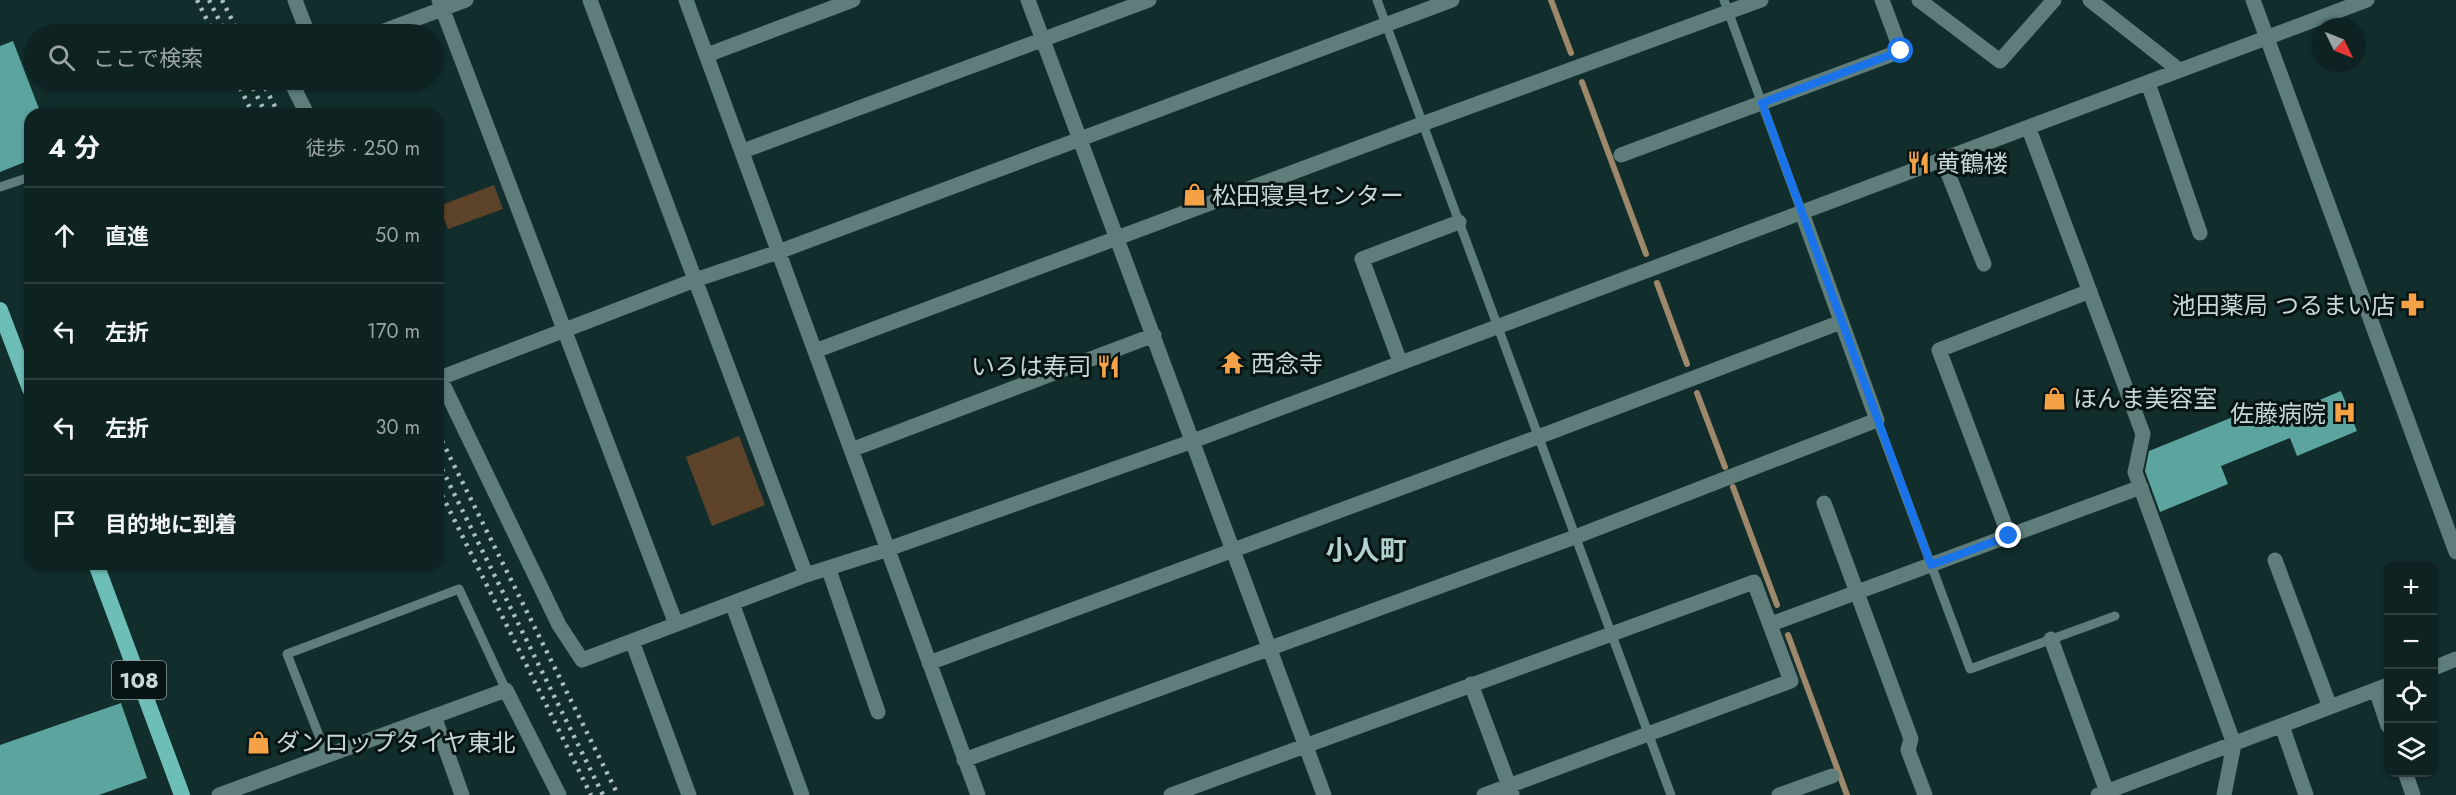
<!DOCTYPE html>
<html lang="ja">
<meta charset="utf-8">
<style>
:root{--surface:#0d2221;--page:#1b2f2e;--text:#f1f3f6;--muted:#9aa4a5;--line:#2d3f3f}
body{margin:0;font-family:Jost,"Noto Sans JP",sans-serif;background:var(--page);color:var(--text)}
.controls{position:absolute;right:18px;bottom:18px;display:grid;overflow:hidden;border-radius:12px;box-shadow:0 2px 4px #0004}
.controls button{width:54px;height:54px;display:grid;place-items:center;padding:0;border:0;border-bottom:2px solid var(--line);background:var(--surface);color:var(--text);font:30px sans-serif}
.compass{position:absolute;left:2312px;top:18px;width:54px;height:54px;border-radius:50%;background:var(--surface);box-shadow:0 2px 4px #0004;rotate:133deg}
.stop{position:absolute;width:18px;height:18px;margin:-14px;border:4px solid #1a73e8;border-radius:50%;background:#fff}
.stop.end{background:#1a73e8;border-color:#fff;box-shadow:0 2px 6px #0008}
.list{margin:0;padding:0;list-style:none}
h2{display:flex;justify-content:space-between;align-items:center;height:78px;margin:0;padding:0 24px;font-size:26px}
h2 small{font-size:20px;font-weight:400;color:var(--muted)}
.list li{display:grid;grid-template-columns:39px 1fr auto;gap:18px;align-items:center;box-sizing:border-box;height:96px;padding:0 24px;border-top:2px solid var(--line)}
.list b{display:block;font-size:22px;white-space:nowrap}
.list em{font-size:20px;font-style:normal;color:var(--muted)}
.icon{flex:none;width:33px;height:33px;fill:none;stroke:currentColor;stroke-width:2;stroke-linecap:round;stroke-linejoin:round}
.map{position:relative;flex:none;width:2456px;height:795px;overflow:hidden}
.search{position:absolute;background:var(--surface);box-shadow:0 2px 4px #0004;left:24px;top:24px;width:420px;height:66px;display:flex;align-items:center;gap:15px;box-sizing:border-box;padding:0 21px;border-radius:33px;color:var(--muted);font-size:22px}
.panel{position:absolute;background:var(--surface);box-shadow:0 2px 4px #0004;left:24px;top:108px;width:420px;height:462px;border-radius:18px}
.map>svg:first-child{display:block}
</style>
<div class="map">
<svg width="2456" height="795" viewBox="0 0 2456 795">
<rect width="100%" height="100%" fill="#112e2c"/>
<path fill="#5d4329" d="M494,185l9,24 -55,20 -9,-23z
M739,436l26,69 -53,21 -26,-69z"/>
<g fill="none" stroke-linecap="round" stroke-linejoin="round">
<path stroke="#9e886c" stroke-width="6" d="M1551,0l20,53
M1582,82l64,172
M1657,283l30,81
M1697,393l28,74
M1733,487l44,118
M1788,635l59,160"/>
</g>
<path fill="#5ca49e" d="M13,41l28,73h-11v46l-30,12v-126z
M2341,391l16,40 -60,25 -7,-18 -69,28 7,18 -68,28 -15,-41 4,-20 126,-51 6,16z
M121,703l26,75 -48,17h-99v-50z"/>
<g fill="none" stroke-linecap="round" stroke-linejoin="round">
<path stroke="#5f7e7b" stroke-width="9" d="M1377,0l294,795
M1724,0l78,213
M0,187l30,-10
M1877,420l93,249 145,-53
M327,756l-40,-102 172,-65 47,101"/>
<path stroke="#5f7e7b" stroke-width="15" d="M295,0l13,34
M439,0l237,624
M590,0l216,575
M686,0l292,795
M1028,0l296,795
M1919,0l81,61 54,-61
M2090,0l89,70
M376,34l90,-34
M707,55l146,-55
M294,80v8l13,26
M2148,83l52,150
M2029,129l114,305 -8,38 99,272 -10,51
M743,151l406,-151
M1621,155l280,-104 -19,-51
M1943,161l41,103
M815,351l607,-227 339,-124
M1400,362l-38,-103 97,-37
M438,374l121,251 23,35 224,-85 82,-26 305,-108 1174,-441
M440,378l255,-98 83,-28 674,-252
M851,450l303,-115
M1824,503l87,236 -3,11 17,45
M2009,536l-70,-186 151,-59
M2275,560l55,147
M829,570l49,142
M732,603l70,192
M1771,624l370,-137
M2051,639l56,153
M632,641l57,154
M929,663l609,-226 303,-115
M2434,668l22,-9
M1471,684l41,110
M2376,690l12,36
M434,716l28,79
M2282,726l24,69
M964,760l611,-223 302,-117 -75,-207
M2405,772l8,23
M219,795l287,-105 53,105
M1171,795l583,-213 37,99 -307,114
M1779,795l53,-19
M2098,795l290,-110"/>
<path stroke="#5f7e7b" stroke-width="15" d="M2253,0l203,552"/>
<path stroke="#6cbeb6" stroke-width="16" d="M0,310l30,79
M96,564l86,231"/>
<path stroke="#abbebc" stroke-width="4.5" stroke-dasharray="3 6" stroke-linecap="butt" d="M197,0l17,34
M209,0l17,34
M222,0l17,34
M236,80l17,34
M249,80l17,34
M261,80l18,34
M438,433l180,362
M438,461l165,334
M438,487l153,308"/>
</g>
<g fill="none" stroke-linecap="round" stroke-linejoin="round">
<path stroke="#1a73e8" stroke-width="8" d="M1901,51l-139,52 169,462 78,-29"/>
</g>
<defs>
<symbol id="restaurant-bare" viewBox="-9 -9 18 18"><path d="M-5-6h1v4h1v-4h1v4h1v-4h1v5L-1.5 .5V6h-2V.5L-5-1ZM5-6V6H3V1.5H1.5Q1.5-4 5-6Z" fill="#f5a246" stroke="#081413" stroke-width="2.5" paint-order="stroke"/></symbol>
<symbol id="shop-bare" viewBox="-9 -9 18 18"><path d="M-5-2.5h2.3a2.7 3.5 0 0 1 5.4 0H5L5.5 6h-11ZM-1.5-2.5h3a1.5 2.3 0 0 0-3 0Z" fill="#f5a246" stroke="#081413" stroke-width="2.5" paint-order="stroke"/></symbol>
<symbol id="pharmacy-bare" viewBox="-9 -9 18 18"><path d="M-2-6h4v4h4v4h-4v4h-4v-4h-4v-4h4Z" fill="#f5a246" stroke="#081413" stroke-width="2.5" paint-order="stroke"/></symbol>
<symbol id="temple-bare" viewBox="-9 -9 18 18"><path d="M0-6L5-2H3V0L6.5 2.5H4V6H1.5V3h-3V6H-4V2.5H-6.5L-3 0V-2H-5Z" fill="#f5a246" stroke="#081413" stroke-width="2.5" paint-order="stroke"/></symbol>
<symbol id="hospital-bare" viewBox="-9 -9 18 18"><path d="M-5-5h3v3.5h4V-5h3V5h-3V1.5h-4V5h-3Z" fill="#f5a246" stroke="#081413" stroke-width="2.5" paint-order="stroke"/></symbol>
</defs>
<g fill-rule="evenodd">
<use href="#restaurant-bare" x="1902" y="146" width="33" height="33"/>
<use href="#shop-bare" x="1178" y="178" width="33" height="33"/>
<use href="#pharmacy-bare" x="2396" y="288" width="33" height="33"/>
<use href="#temple-bare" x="1216" y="346" width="33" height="33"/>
<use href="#restaurant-bare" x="1092" y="350" width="33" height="33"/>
<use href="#shop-bare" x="2038" y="382" width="33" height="33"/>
<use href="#hospital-bare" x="2328" y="396" width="33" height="33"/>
<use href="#shop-bare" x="242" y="726" width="33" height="33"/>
</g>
<g text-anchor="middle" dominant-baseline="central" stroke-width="6" stroke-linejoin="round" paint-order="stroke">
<rect fill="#081413" stroke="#8e9d9c" stroke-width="1.5" x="112" y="661" width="54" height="38" rx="4.5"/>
<g font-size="22" font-weight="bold" fill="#c7d8d6">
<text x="139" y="680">108</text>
</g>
<g font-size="24" fill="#c7d8d6" stroke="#081413" text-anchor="start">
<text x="1936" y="163">黄鶴楼</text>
<text x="1212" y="195">松田寝具センター</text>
<text x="2395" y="305" text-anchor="end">池田薬局 つるまい店</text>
<text x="1251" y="363">西念寺</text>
<text x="1091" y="366" text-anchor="end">いろは寿司</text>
<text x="2073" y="398">ほんま美容室</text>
<text x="2326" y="413" text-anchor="end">佐藤病院</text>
<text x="276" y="742">ダンロップタイヤ東北</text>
</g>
<g font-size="27" font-weight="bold" fill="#b0d1cd" stroke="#081413">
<text x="1366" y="550">小人町</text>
</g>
</g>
</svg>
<div class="controls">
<button>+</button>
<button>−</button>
<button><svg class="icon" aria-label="locate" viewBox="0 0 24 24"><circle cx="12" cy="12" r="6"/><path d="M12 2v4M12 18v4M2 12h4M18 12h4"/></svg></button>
<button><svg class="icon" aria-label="layers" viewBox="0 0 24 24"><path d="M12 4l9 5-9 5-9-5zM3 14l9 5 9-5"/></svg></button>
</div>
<svg class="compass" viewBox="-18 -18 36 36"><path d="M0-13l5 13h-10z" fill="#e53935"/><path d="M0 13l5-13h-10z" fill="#9aa4a5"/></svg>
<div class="stop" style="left:1901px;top:51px"></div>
<div class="stop end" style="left:2009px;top:536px"></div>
<div class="search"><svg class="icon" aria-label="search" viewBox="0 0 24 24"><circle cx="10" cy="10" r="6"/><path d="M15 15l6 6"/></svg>ここで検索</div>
<section class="panel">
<h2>4 分<small>徒歩 · 250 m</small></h2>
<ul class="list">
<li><svg class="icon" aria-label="ahead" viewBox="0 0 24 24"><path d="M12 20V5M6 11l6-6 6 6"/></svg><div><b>直進</b></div><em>50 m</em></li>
<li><svg class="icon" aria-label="left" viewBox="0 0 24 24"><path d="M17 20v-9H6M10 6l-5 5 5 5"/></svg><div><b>左折</b></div><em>170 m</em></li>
<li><svg class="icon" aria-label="left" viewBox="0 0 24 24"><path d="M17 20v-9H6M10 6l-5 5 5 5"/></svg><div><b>左折</b></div><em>30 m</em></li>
<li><svg class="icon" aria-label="arrive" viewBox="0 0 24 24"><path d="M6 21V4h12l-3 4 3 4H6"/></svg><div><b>目的地に到着</b></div></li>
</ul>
</section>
</div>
